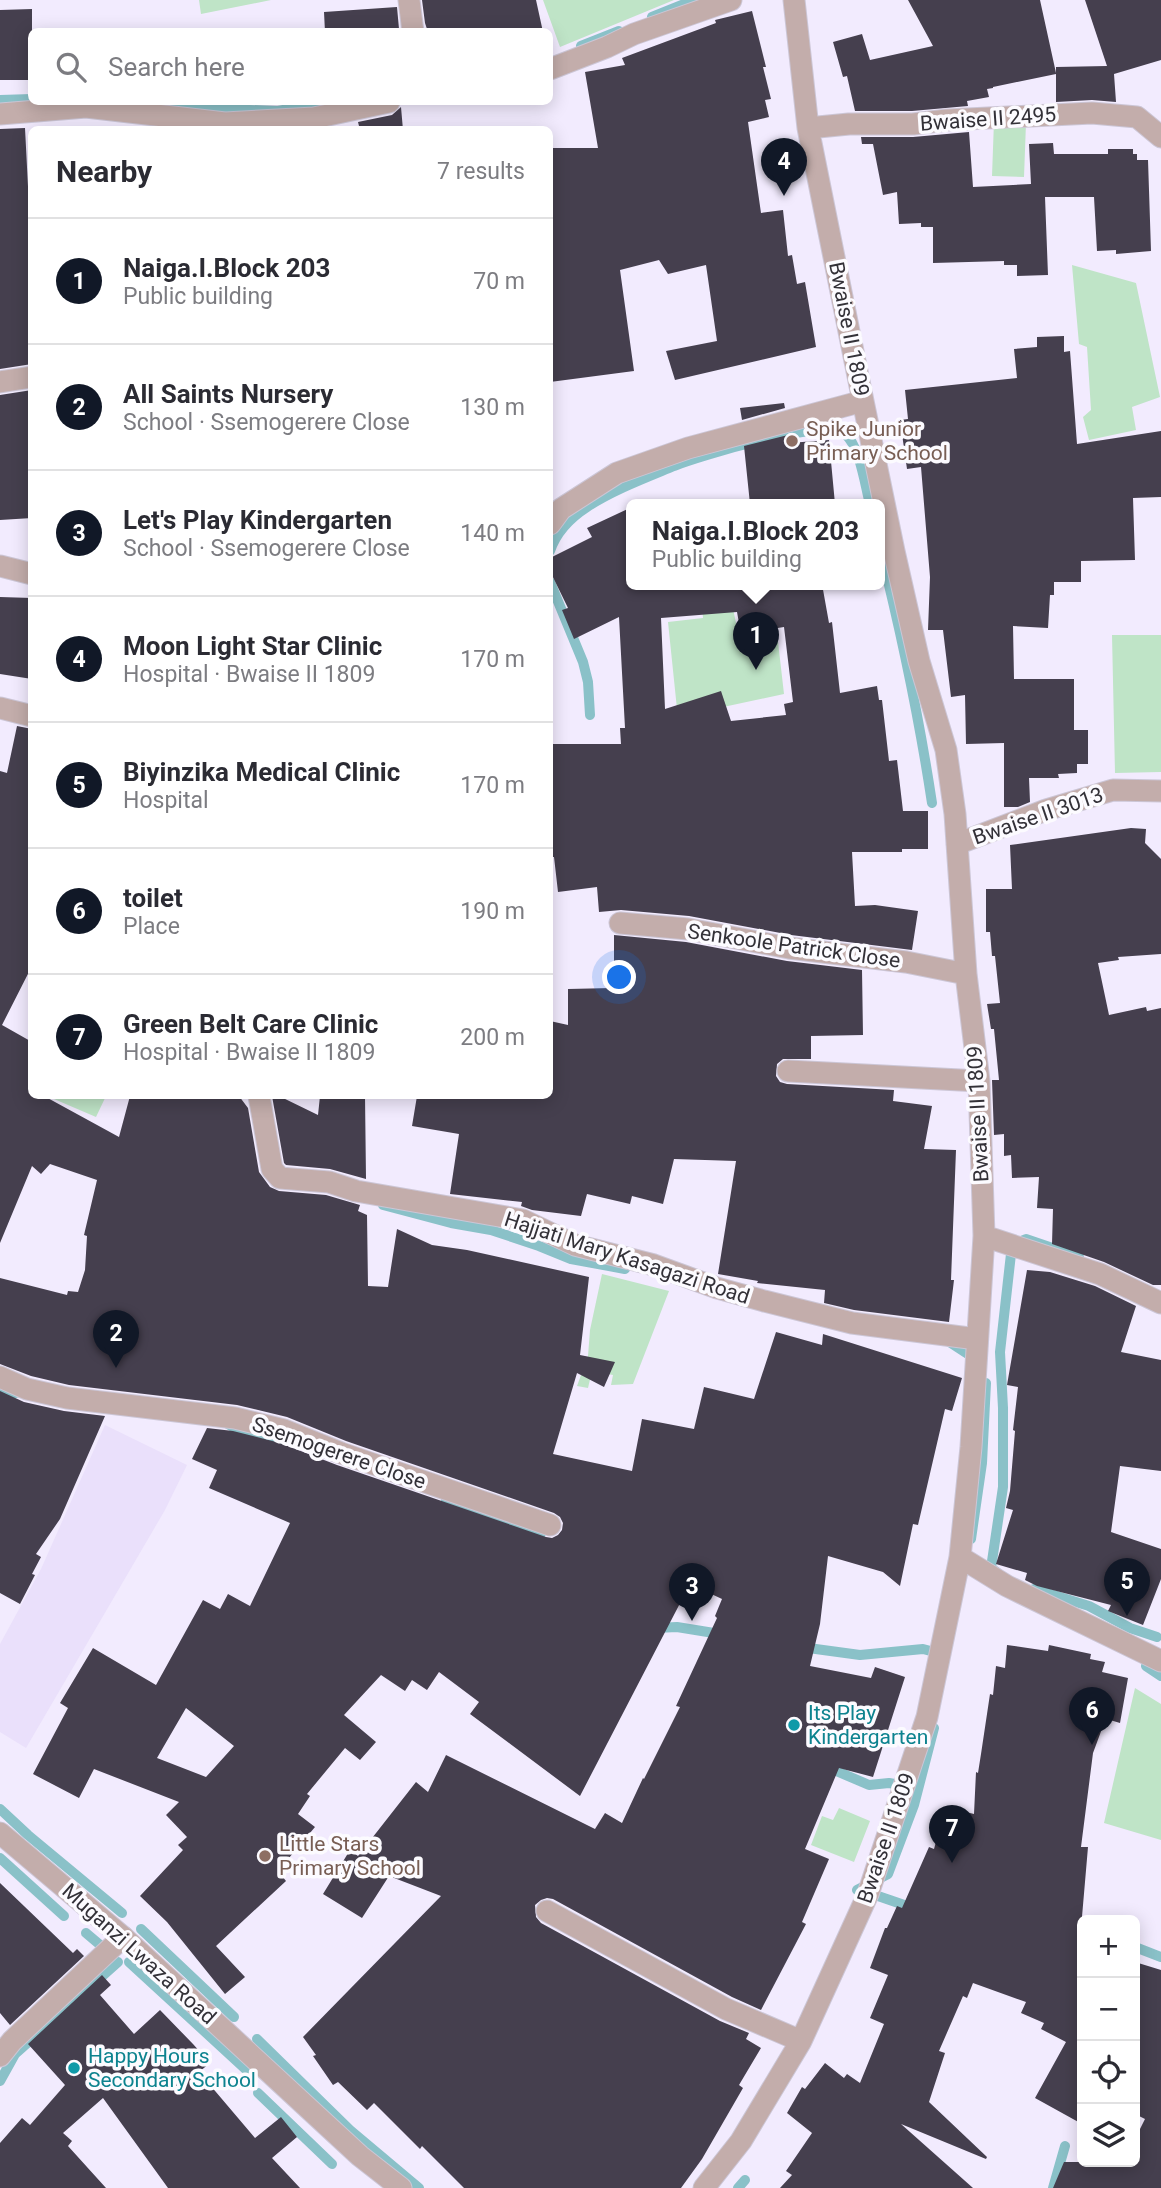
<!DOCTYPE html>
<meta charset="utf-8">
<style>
:root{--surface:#fff;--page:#f7f7f7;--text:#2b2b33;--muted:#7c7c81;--line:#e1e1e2;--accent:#111827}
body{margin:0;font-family:Roboto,sans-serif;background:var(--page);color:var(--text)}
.controls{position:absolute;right:21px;bottom:21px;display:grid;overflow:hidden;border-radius:10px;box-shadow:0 4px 18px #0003}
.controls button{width:63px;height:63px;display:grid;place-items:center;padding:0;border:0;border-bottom:2px solid var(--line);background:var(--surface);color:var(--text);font:35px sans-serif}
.you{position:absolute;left:620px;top:978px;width:24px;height:24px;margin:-18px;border:5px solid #fff;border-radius:50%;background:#1a73e8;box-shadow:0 0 0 10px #1a73e833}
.badge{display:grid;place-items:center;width:46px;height:46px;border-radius:50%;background:var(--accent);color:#fff;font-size:23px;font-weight:700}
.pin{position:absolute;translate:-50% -58px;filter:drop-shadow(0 2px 4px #0008)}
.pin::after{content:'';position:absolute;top:37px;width:24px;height:21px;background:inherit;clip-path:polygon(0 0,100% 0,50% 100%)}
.popup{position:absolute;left:626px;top:499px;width:259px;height:91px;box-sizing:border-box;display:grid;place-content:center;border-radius:10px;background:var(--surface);filter:drop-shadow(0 2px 5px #0005);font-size:23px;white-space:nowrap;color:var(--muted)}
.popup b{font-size:26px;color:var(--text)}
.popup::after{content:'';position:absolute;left:50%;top:100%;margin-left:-14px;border:14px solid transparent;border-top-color:var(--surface)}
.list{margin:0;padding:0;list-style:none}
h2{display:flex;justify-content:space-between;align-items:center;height:91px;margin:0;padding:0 28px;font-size:30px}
h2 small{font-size:23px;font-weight:400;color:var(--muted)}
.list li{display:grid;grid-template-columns:46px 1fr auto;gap:21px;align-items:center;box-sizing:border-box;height:126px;padding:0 28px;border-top:2px solid var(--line)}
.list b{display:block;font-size:26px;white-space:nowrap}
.list p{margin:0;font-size:23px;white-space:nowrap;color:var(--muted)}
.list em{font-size:23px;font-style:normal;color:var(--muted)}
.icon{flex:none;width:38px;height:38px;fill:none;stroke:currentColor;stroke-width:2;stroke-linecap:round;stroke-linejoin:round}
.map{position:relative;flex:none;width:1161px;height:2188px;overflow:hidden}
.search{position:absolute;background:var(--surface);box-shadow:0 4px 18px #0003;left:28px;top:28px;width:525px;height:77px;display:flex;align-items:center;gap:18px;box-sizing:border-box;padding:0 24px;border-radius:10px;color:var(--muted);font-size:26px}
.panel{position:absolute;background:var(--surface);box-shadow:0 4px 18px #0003;left:28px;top:126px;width:525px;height:973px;border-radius:10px}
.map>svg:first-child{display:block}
</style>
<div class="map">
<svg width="1161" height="2188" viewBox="0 0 1161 2188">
<rect width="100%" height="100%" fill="#f2ebfe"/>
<path fill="#eae0fb" d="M105,1425l82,40 -22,45 -139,238 -26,-16v-88l41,-75z"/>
<path fill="#bfe4c7" d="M199,0h72l-70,14z
M543,0h131l-114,47z
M994,121l32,2 -2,54 -32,-1z
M1072,265l64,18 24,114 -28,10 4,23 -47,10 -6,-23 8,-7 -4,-63 -8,-3z
M732,604l7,33 38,-4 7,61 -84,18 -23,-3 -9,-87 35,-4 -1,-11z
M1112,635h49v137l-46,1z
M47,1096h59l-10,21z
M602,1274l67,17 -36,93 -22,1 2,-10 -21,-4 -4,17 -11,-2 11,-30 2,-26z
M1135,1688l26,16v136l-57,-17z
M839,1808l31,13 -16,41 -43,-17 11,-29 11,4z"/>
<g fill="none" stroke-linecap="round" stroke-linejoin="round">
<path stroke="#8ac1c8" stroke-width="10" d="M652,17l42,-17
M581,46l38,-15
M0,100l32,-1
M170,107l108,4 48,-9
M880,548c21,84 39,169 52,255
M550,551c6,-18 20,-33 37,-44 26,-17 58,-29 87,-41 26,-10 150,-48 171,-32 15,12 20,52 25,70
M550,582l33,80 5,20 2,33
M383,1205l68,18 40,7 48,16 32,13 54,10
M948,1341l23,15
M0,1389l12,5 7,-2
M226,1423l24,14 28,1 6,2
M446,1500l95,33 -5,13
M971,1539l11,-76 4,-80
M998,1573l-7,-5 12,-81v-79l-3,-56 12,-107 14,-6 53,18
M1034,1589l55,17 41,22 27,9
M656,1628l21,-1 43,7
M801,1647l59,8 63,-6 19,5
M1146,1666l15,10
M827,1767l42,18 20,-2 17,3
M0,1809l28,26 94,78
M0,1858l64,58
M857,1890l31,-16 26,-69 20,-77
M878,1896l35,12
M141,1929l93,88
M86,1933l13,11
M1135,1947l26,10
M129,1962l123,113
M257,2039l93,91 69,58
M0,2081l15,-27 103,-92
M258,2093l74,71
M738,2188l7,-8
M1053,2188l12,-42"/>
</g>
<path fill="#453f4e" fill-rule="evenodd" d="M422,0h114l7,32h-115l-3,-9z
M908,0h132l16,73v-6l51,-1 -22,-66h76v60l-47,14 2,28 -24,-2 -36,2v-28l-63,13v1l-6,1 2,8 -22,4 1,5 -56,5h-57l-8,-35 -4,1 -10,-35 29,-8 8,26 63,-14z
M397,7l2,22 -12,3h-62l-1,-20z
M32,9v71h-32v-70z
M752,11l14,56h-3l8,32 -6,1 4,17 -21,5 13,91 22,-3 5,46 4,-1 5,29 8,-2 11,65 -141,33 -9,-29 51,-10 -11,-76 -38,9 -9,-14 -39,10 14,101 -84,11v-203h2v-31h46l-13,-76 40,-7 -3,-7 94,-35 -1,-3z
M401,107l2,23h-43l-2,-8 34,-7z
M25,128l4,78h3v158l-32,5v-240z
M969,132l4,55 58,-3 -2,-40 24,-1 1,11h54v-5h25v5h4v6h11l3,91 -35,3v-4l-19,1 -3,-54h-49l3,78 -31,1v-11h-13v-4l-71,2v-36h-12v-4l-22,1 -2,-32 -14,3 -10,-51h-11l-1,-7h52z
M1064,336v16l6,-1 7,93 84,-13v66l-28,1 2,62 -54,1v21h-27v13h-4l-2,33 -35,-2 1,53h60v51h14v34h-11v9l-19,1 1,4h-30l1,24 -12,5h-14v-64l-38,1 -1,-49 -14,2 -8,-67h-15l2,-53 -9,-110 -14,2 -7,-49 8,-1 -3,-29 112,-12 -3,-29 23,-2v-10z
M32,390v128l-32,2v-125z
M784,403l1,5 -43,12 -2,-12z
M788,435l1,8 40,-3 6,64h-85l-6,-58z
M632,507v77h12l1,2 24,-2h153l7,39 3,-1 8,71 37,-7 2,14h3l7,61 8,-1 6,51h25v38h-26v3h-50l3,54 20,-1 43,6 -6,39 -121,-15 -102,-19 -68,-6 -22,2 -2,-25 -39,5 -4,-35h-4v-113h71l-1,-16h5l-6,-111 -45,22 -12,-29 6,-2 -18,-37v-13l42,-21 -5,-9zM737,612l4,22 43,-7 9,75 -9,2 2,11 -55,6 -10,-30 -56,18 -4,-91z
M0,597l32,1v81l-32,-5z
M17,726l15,3v237l-30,59 30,17v54h12l75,41 11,-41h109l9,12 11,64 11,15 9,4 47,4 34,10 -2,6 9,4 1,71 20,1 9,-58 35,16 35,5 122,27 -9,78 35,7 -11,25 -27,-14 -24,81 79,17 10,-52 52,10 10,-42 50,12 22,-67 46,13 1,-11 139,44 -10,33 -7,-2 -27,116 -5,-1 -13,62 -17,-14 -55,-16 -8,68 -10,42 61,12 4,-11 30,10 -32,100 -34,-9 -34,81 24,10 -27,63 4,2 -45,86 -29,-13 -179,-98 -6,-1 -6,2 -6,5 1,12 5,6 179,98 29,12 -3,6 15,9 -22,37 4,3 -41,71 -21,29h-217l-42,-42 -2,3 -46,-46 -7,7 -29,-28 -5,3 -20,-29 3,-1 -13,-18 138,-141 -52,-20 -27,42 -39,-24 27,-44 8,6 58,-74 12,10 18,-37 149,74 10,-16 17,10 21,-45 1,1 36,-72 -4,-1 41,-88 -2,-2 7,-17 -32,-15 -110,212 -110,-82 9,-12 -40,-30 -12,18 -15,-10 -7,11 -24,-16 -37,40 32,27 -16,18 -15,-12 -38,46 3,2 -12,18 17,13 -37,44 8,10 -70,65 29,31 -20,17 -58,-72 -27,-26 43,-46 -5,-5 9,-8 -21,-22 13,-13 -85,-33 -15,29 -46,-24 35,-66 -8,-5 33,-55 63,37 47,-85 17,9 8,-15 22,12 40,-83 -81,-35 8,-18 -25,-11 15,-31 26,3 47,12 57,22 209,72 6,1 6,-3 4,-5 1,-7 -3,-6 -6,-4 -208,-72 -59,-24 -50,-12 -168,-20 -38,-9 -31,-12v-86l67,17 1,-4 10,1 7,-22 2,-34 -3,-1 13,-55 -47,-16 -9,10 -9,-8 -32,77v-472l7,2zM186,1708l48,38 -28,31 -49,-19z
M1131,828l15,1 -1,14 16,16v95l-43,3 1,3 -21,3 11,52 37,-8 1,4 14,-3v277h-8l-49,-23 -52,-18 1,-35 -16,-1 2,-31 -27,1 -1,-23 -7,1v-22l-10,1 -2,-55h7l-5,-51h-3l-4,-25 13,-1 -5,-47h-3l-2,-24h-4v-43h26l-2,-44z
M614,935l72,7 101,19 75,9 1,65 -52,1v23h-28l-6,5 -1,12 4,6 7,2 107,6 -1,11 39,5 -8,43 32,1 -5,130h3l-5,42 -95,-12 -30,-7 1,-13 -68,-7 1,-2 -40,-7 18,-113 -62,-2 -11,45 -31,-8 -2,8 -43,-10 -6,22 -49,-6 -11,-4 1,-4 -72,-8 9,-60 -47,-8 5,-30h133v-75l18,4v-36l44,-1v-9h2z
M272,1096h7l39,19 2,-19h45l1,83 -36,-10 -44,-4 -2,-2z
M1027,1270l23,2 45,14 41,20 -15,46 40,8v111l-41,-5 -9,66 50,17v30l-18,46 -35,-14 3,-6 -74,-19 -12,-6 2,-7 -31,-9 17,-54 -7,-2 4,-17 5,-60 -2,-1 5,-43 -11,-2z
M0,1391l24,11 40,9 41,5 -45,103 -24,35 5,3 -9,17 3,1 -15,29 -20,-11z
M1007,1645l41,6 1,-6 42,9 -1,5 15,3 -3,10 26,6 -8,45 -10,-3 -3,7 -4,-1 -10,27 -12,94h7l-8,93v12h2v172l-47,-26 31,-56 -25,-13 3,-6 -23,-10 5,-11 -53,-19 -6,15 -4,-2 -24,55 6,2 -16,49 58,55 -1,2 -85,-35 72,64h-193l12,-13 -6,-4 26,-38 -25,-20 15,-26 3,2 20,-26 19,15 3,-4 13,9 24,-59 -14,-6 18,-43 -18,-7 15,-40h2l10,-22 5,2 27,-61 5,2 7,-25 21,7 4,-19 8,2 2,-42 2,1 3,-19 9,-60 3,1 3,-29 9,2z
M0,1883l73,70 4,-4 7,7 -74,69 -10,-12z
M1135,1962l26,8v218h-108l11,-26h73l-2,-2v-21l10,-20 -10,-5z
M102,1975l9,10 -11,10 34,39 26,-24 33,34 17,19 -11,9 56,66 26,-21 16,20 -25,21 28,30h-132l-65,-90 -40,35 9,8 -4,5 38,42h-106v-45l22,-25 8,7 35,-40 -37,-41z"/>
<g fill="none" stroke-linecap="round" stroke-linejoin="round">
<defs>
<path id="minor" d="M409,0l4,32
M550,69l57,-22 27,-13 97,-34
M0,114l86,-7 139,16 89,-5 75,-16
M808,128l41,-4h64l34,-4 145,-7 45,4 24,20
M0,382l32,-5
M550,524l11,-15 56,-36 71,-25 175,-47
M0,566l32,8
M0,708l32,8
M957,844l89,-34 67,-20 48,1
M620,923l68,6 101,19 117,14 60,12
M788,1071l191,10
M259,1096l13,73 8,9 49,4 27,9 167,29 52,25 79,20 63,23 47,13 88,22 125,16
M984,1236l116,38 61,29
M0,1377l27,12 40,9 168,20 49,12 57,23 209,72
M960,1557l47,29 154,75
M547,1911l179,98 75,32
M0,2056l12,-15 111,-104
M704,2188l37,-47 60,-100 67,-147 59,-177 33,-160 11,-110 13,-211 -5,-155 -13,-107 -11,-160 -9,-64 -27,-89 -25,-110 -31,-150 -55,-273 -14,-128"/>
<path id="tertiary" d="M0,1833l123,104 237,219 41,32"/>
</defs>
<use href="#minor" stroke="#ccc6d6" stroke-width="23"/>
<use href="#tertiary" stroke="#ccc6d6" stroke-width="23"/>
<use href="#minor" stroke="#c3adab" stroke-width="21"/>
<use href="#tertiary" stroke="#c3adab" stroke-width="21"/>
</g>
<g fill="#8d6e63" stroke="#fcfbff" stroke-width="2.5">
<circle cx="792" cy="441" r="7"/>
<circle cx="265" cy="1856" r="7"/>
</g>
<g fill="#0f9aa8" stroke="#fcfbff" stroke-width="2.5">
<circle cx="794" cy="1725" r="7"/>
<circle cx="74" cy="2068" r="7"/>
</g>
<g text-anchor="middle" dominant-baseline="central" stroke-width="7" stroke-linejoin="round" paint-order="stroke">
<g font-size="21" fill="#333138" stroke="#fcfbff">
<text transform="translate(988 119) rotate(-4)">Bwaise II 2495</text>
<text transform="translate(849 329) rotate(79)">Bwaise II 1809</text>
<text transform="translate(1038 816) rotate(-19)">Bwaise II 3013</text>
<text transform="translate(794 946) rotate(8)">Senkoole Patrick Close</text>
<text transform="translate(978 1114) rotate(-93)">Bwaise II 1809</text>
<text transform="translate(627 1258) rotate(18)">Hajjati Mary Kasagazi Road</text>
<text transform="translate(339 1453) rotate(19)">Ssemogerere Close</text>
<text transform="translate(886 1838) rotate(-71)">Bwaise II 1809</text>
<text transform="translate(139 1954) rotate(42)">Muganzi Lwaza Road</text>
</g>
<g font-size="21" fill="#785e54" stroke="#fcfbff" text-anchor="start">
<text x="806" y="429">Spike Junior<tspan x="806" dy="24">Primary School</tspan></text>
<text x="279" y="1844">Little Stars<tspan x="279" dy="24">Primary School</tspan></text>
</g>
<g font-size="21" fill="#0d838f" stroke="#fcfbff" text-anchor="start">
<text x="808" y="1713">Its Play<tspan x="808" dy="24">Kindergarten</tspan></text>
<text x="88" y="2056">Happy Hours<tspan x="88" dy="24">Secondary School</tspan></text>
</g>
</g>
</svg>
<div class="controls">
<button>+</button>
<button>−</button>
<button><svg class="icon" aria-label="locate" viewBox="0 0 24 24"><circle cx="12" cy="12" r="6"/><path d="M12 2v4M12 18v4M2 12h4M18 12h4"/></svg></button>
<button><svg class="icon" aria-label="layers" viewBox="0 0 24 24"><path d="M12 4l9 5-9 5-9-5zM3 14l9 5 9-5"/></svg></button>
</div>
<div class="you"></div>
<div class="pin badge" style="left:756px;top:670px">1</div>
<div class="popup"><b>Naiga.I.Block 203</b>Public building</div>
<div class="pin badge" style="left:116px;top:1368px">2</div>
<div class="pin badge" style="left:692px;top:1621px">3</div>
<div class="pin badge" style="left:784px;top:196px">4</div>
<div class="pin badge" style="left:1127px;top:1616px">5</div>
<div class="pin badge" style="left:1092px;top:1745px">6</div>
<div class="pin badge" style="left:952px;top:1863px">7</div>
<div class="search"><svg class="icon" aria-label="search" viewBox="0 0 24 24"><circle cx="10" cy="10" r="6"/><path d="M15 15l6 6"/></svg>Search here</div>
<section class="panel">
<h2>Nearby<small>7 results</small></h2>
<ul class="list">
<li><span class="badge">1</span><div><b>Naiga.I.Block 203</b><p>Public building</p></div><em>70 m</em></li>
<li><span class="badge">2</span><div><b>All Saints Nursery</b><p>School · Ssemogerere Close</p></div><em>130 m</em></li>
<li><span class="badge">3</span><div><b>Let's Play Kindergarten</b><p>School · Ssemogerere Close</p></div><em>140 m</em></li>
<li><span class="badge">4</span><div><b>Moon Light Star Clinic</b><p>Hospital · Bwaise II 1809</p></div><em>170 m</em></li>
<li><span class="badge">5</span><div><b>Biyinzika Medical Clinic</b><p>Hospital</p></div><em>170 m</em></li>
<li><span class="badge">6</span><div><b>toilet</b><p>Place</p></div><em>190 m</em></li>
<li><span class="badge">7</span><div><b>Green Belt Care Clinic</b><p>Hospital · Bwaise II 1809</p></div><em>200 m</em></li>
</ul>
</section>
</div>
